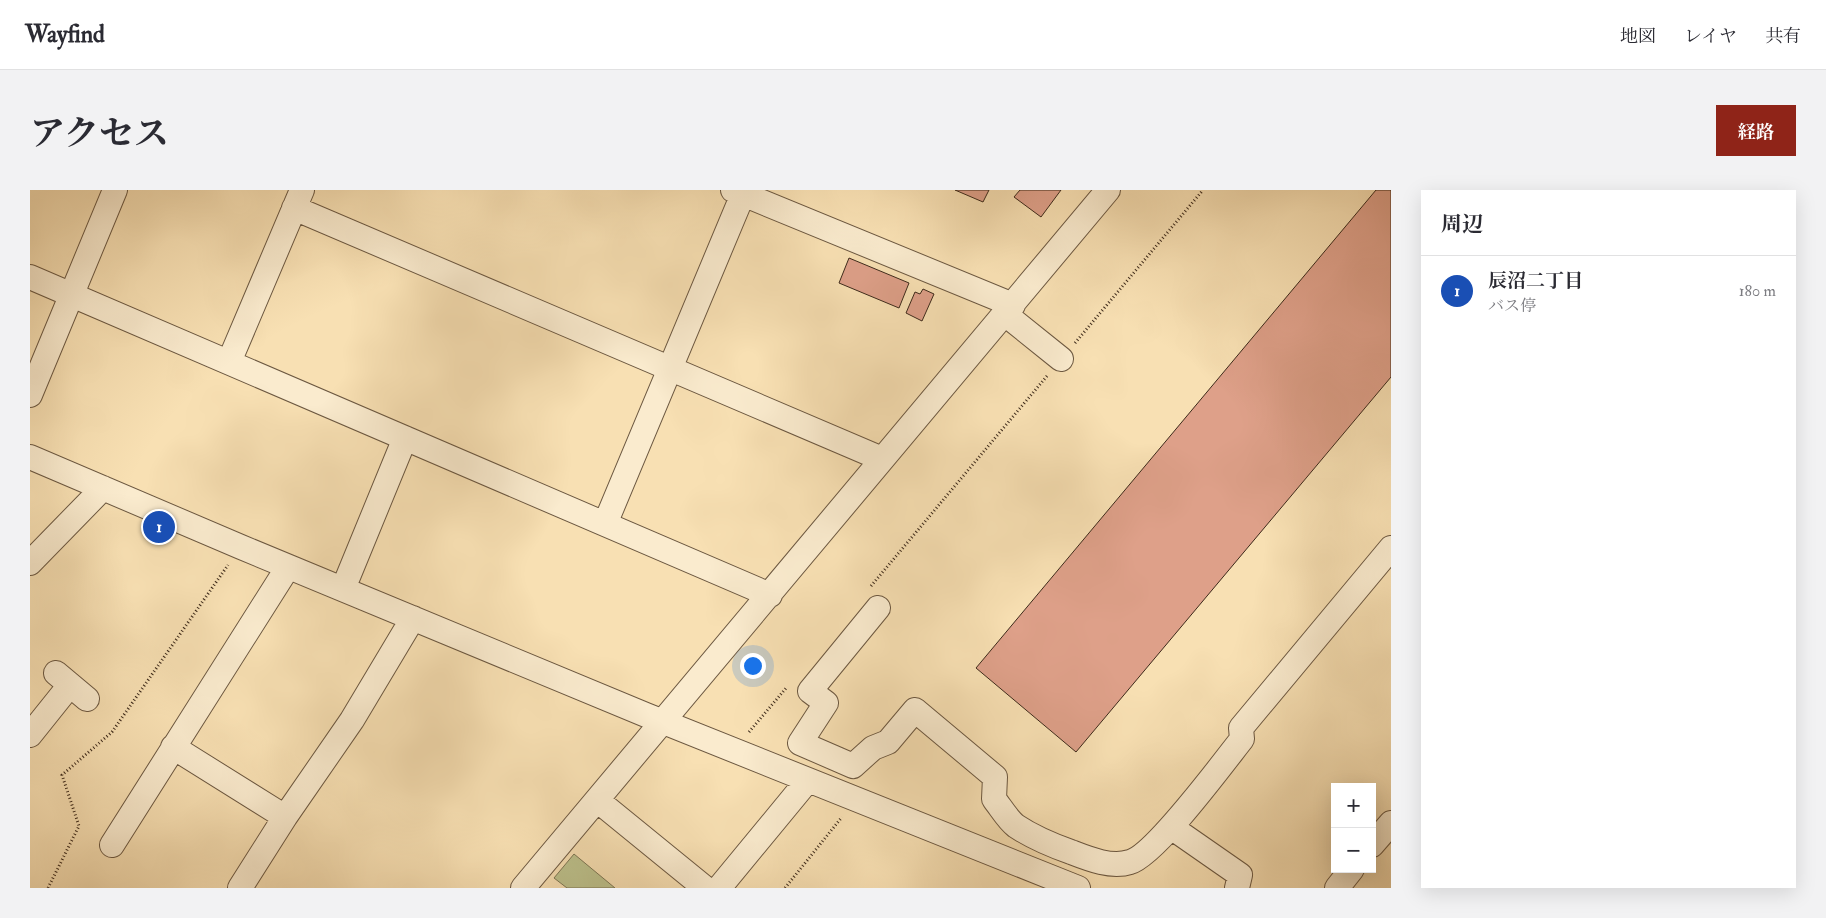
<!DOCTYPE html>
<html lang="ja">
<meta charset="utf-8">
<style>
:root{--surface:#fff;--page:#f2f2f3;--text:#2b2b33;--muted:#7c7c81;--line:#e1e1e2;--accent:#8f2418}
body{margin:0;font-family:"IM FELL Double Pica","Noto Serif JP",serif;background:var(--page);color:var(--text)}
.controls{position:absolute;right:15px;bottom:15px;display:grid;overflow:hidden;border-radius:0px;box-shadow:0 5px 20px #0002}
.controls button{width:45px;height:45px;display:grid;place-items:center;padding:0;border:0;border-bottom:1px solid var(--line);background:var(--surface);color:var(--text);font:25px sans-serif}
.you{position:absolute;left:722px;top:475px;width:18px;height:18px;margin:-12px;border:4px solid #fff;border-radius:50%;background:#1a73e8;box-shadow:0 0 0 8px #1a73e833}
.badge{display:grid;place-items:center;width:32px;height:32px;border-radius:50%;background:var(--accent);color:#fff;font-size:16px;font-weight:700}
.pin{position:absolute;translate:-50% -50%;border:2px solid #fff;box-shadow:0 1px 5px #0006}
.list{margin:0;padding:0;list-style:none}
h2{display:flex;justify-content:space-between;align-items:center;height:65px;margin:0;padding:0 20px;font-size:21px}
h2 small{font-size:16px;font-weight:400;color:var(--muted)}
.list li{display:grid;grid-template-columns:32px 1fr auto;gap:15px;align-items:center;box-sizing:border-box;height:70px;padding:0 20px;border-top:1px solid var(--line)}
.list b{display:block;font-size:19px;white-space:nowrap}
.list p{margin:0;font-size:16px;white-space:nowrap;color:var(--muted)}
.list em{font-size:16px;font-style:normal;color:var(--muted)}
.map{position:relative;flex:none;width:1361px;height:698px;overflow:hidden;border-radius:0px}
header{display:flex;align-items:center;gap:30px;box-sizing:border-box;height:70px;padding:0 25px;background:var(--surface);border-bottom:1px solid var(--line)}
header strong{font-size:24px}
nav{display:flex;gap:28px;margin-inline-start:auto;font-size:18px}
.intro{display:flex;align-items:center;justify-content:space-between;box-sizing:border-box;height:120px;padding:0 30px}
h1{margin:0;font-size:35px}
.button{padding:12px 22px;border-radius:0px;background:var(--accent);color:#fff;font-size:18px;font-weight:700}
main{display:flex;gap:30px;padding:0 30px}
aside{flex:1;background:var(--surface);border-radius:0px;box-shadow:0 5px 20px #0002}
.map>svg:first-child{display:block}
</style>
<header>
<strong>Wayfind</strong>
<nav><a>地図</a><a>レイヤ</a><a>共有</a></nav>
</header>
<div class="intro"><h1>アクセス</h1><a class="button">経路</a></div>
<main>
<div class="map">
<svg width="1361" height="698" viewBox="0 0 1361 698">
<rect width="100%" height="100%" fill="#f8e0b3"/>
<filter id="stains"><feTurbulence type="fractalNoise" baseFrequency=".004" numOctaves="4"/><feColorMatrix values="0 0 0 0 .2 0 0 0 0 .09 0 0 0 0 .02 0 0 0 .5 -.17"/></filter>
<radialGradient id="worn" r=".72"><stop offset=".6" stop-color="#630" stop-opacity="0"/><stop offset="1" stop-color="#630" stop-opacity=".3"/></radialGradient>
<path fill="#bdc28d" stroke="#7d7654" d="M544,664l41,34h-48l-13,-10z"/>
<path fill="#dea089" stroke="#3d2a1b" d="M925,0h34l-6,12z
M990,0h41l-20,27 -27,-20z
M1346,0h15v187l-315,375 -100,-84z
M819,68l60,25 -10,25 -60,-25z
M893,99l11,5 -12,27 -16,-8 9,-21 5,2z"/>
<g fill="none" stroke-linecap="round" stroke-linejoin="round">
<defs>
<path id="minor" d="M703,0l280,115
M264,18l588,251
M0,87l740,318
M975,124l56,45
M199,172l73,-172
M0,205l85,-205
M0,267l211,90 405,168 432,173
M575,334l138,-330
M0,373l73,-75
M313,399l62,-151
M848,418l-68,83 16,12 -26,40 53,23 20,-18 15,-6 27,-32 80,67 -1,22c7,9 14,21 22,27 15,10 38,20 55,26 18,7 40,16 59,10 25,-7 93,-99 112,-123l-1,-11 150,-180
M26,483l31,26
M0,545l40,-50
M143,557l112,70
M567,610l108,88
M1141,637l69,48 -3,13
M82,655l176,-278
M1342,655l19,-22
M210,698l45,-71 67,-97 61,-102
M493,698l585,-698
M689,698l89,-108
M1307,698l15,-19"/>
</defs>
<use href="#minor" stroke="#6c5841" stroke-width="26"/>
<path stroke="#3d2a1b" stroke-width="3" stroke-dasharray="1 2.5" stroke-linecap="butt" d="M1045,153l128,-153
M841,396l176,-210
M719,542l38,-45
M18,698l31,-62 -17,-51 50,-43 116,-167
M755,698l57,-71"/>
<use href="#minor" stroke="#faebce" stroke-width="24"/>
</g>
<rect width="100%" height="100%" filter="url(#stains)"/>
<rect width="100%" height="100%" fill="url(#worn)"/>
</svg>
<div class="controls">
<button>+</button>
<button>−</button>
</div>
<div class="you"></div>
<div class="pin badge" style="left:129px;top:337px;background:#1a4fb4">1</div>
</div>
<aside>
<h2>周辺<small></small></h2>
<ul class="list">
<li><span class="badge" style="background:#1a4fb4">1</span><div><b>辰沼二丁目</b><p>バス停</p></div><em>180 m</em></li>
</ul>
</aside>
</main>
